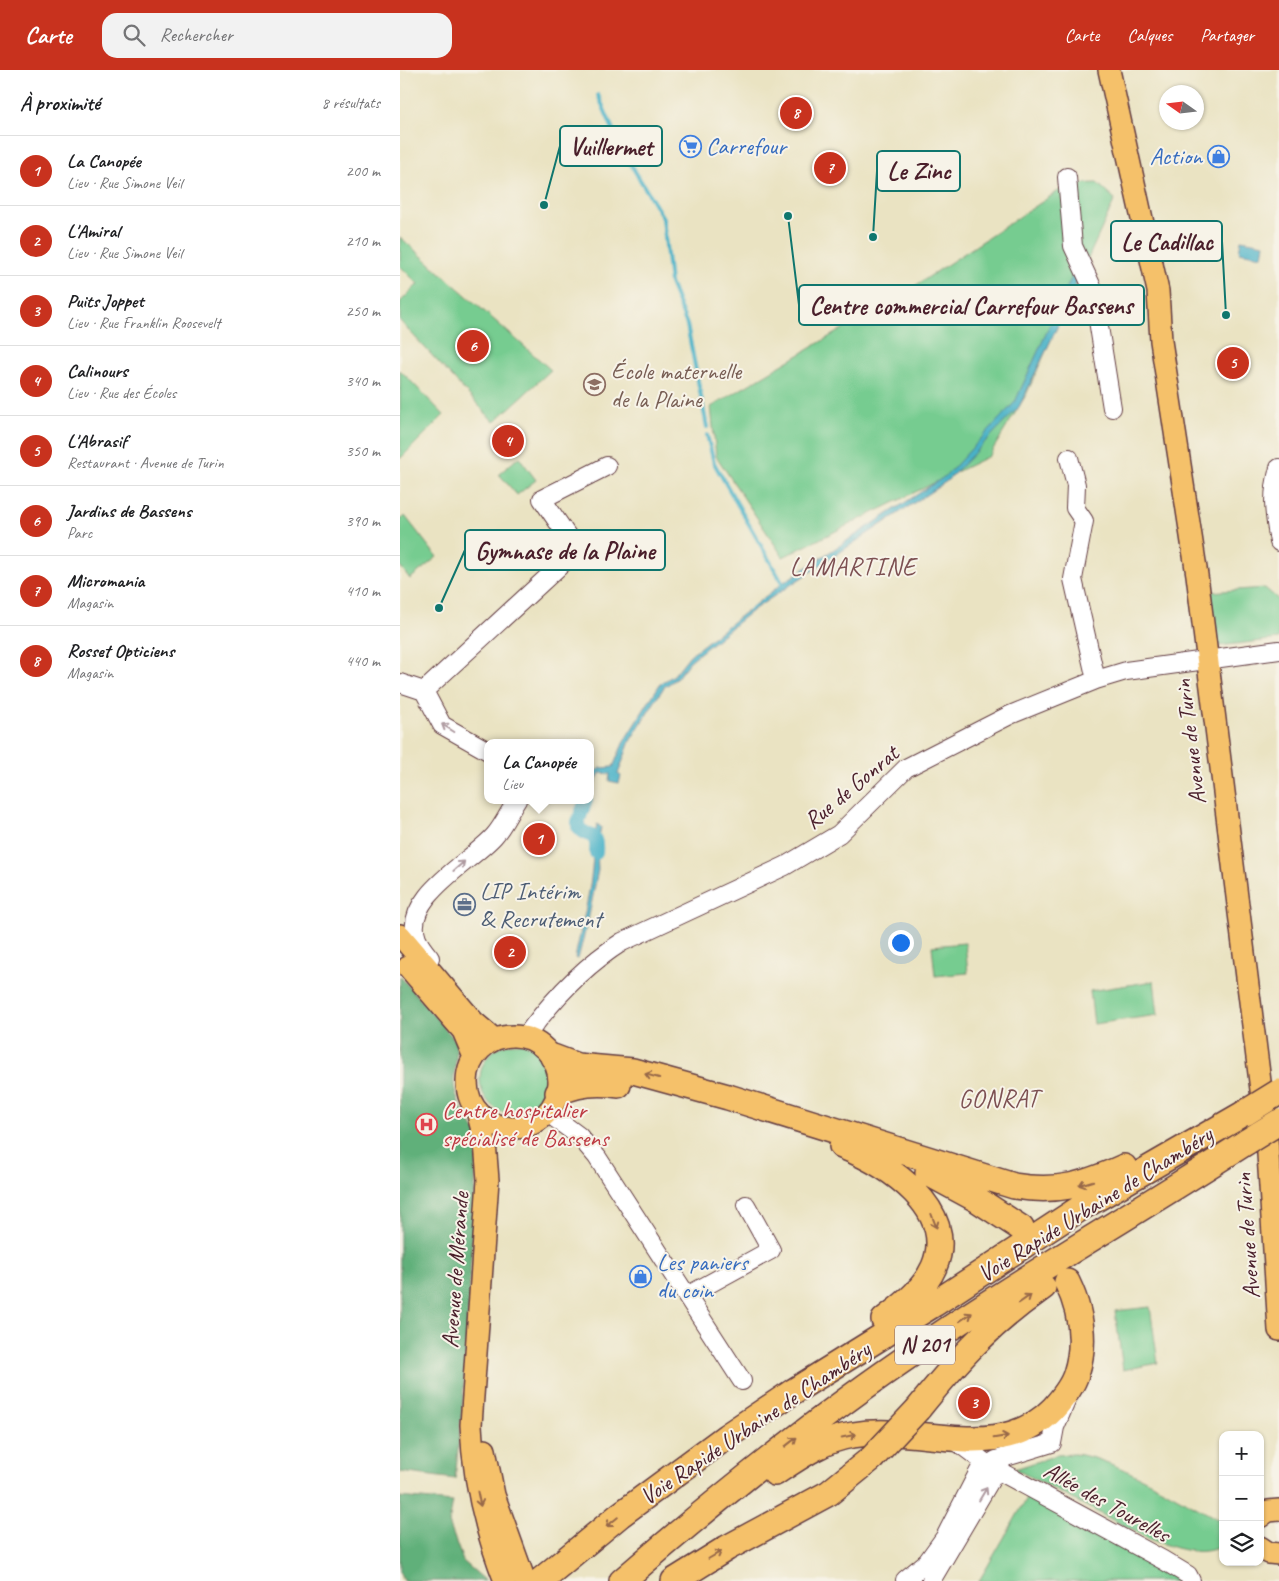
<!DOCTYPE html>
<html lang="fr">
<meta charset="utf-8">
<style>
:root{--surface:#fff;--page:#f2f2f2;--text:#202124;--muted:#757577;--line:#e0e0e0;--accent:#c8321e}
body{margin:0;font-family:Caveat,sans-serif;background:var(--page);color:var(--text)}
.controls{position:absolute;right:15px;bottom:15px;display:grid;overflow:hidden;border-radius:10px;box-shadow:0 1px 4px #0004}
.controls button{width:45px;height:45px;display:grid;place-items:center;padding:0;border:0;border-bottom:1px solid var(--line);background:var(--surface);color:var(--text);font:25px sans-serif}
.compass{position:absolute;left:759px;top:15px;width:45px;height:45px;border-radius:50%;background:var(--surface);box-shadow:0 1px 4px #0004;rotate:284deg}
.you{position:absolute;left:500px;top:872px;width:18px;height:18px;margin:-12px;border:4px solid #fff;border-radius:50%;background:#1a73e8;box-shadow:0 0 0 8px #1a73e833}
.badge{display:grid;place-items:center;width:32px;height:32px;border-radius:50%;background:var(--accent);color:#fff;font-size:16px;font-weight:700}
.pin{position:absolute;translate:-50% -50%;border:2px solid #fff;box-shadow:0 1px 5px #0006}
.popup{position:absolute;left:84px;top:669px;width:110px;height:65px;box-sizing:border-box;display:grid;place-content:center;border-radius:10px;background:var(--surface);filter:drop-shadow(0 1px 4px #0005);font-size:16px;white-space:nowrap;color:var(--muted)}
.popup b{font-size:19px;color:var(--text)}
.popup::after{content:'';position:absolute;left:50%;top:100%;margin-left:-10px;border:10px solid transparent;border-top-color:var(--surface)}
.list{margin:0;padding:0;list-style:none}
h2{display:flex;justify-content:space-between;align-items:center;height:65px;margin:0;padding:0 20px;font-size:21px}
h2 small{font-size:16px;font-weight:400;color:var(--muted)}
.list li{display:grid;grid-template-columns:32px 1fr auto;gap:15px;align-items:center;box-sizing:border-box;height:70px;padding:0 20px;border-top:1px solid var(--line)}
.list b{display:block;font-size:19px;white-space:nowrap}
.list p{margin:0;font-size:16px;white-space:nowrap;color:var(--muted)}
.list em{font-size:16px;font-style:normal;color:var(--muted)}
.icon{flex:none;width:28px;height:28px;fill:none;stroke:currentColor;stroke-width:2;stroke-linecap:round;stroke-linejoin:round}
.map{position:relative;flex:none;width:879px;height:1511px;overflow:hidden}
header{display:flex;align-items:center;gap:30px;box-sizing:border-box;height:70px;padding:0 25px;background:var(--accent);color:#fff}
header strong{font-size:24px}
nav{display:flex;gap:28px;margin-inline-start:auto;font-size:18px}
.search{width:350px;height:45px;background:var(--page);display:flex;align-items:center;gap:12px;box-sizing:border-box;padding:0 18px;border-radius:15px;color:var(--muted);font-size:19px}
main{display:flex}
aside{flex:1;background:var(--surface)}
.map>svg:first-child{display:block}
</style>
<header>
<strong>Carte</strong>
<div class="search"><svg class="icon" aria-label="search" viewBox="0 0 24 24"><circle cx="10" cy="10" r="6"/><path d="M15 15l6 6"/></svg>Rechercher</div>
<nav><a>Carte</a><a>Calques</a><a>Partager</a></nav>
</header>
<main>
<aside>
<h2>À proximité<small>8 résultats</small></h2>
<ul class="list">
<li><span class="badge">1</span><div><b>La Canopée</b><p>Lieu · Rue Simone Veil</p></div><em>200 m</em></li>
<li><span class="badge">2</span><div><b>L'Amiral</b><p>Lieu · Rue Simone Veil</p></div><em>210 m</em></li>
<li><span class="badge">3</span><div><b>Puits Joppet</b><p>Lieu · Rue Franklin Roosevelt</p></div><em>250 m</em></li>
<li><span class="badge">4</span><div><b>Calinours</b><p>Lieu · Rue des Écoles</p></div><em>340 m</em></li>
<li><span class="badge">5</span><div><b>L'Abrasif</b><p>Restaurant · Avenue de Turin</p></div><em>350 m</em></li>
<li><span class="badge">6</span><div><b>Jardins de Bassens</b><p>Parc</p></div><em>390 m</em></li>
<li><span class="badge">7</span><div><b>Micromania</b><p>Magasin</p></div><em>410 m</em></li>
<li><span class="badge">8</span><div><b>Rosset Opticiens</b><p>Magasin</p></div><em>440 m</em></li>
</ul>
</aside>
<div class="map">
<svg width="879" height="1511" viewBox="0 0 879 1511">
<rect width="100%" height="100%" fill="#f7f3e8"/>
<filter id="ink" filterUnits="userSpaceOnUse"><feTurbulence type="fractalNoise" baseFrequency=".02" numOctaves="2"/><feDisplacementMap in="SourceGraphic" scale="10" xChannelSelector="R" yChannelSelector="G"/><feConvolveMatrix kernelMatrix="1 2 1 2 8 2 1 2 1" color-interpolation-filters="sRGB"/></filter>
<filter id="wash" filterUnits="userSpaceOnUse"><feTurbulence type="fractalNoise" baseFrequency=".0096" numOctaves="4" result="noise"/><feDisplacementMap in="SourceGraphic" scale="20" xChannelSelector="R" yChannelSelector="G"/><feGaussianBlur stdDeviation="1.12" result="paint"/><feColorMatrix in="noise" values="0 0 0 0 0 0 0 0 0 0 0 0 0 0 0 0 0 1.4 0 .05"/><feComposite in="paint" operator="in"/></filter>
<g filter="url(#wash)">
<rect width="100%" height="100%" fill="#eae3c2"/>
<path fill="#76cc90" stroke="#60765e" d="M697,113l18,16 -89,196 -37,61 -206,101 -67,-101 -5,-49 207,-123 151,-100z
M0,167l151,133 -57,52 -94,-101v-19l18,-18 -18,-18z
M0,300l44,45 -44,44z
M119,387l17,23 -19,15 -18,-21z
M5,446l32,41 -27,22 -10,-13v-46z
M865,518l14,12v39l-61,7 -9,-54z
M565,873l3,30 -33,3 -3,-30z
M754,911l4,34 -64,9 -4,-33z
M80 1009a36 36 0 1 1 72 0a36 36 0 1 1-72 0Z
M750,1237l8,56 -35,7 -8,-59z
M674,1384c39,3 111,48 149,68v23c-22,14 -51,2 -74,-6l-134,-70 42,-14z
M631,1421l150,90h-202z"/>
<path fill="#60b07a" stroke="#556852" d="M0,906l55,64c3,14 0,24 -1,38 -1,22 13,39 24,57l-15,264 -8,80 -55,-7z
M0,1427l53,5 -4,21 14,38 23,20h-82l-4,-10z"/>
<path fill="#4ab2c8" stroke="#4a687a" d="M841,170l23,4 -2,12 -23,-4z
M677,201l2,4 -16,40 -44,92 -72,74 -194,129 -63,51 -14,18 -12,8 -34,54 -12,33 3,2 -2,7 -10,-2 1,-7 -10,-1 -7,14 -2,-1 3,-14 7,-4 12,-1 11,-26 36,-57 14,-9 16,-20 94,-73 163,-107 68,-73 59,-130z
M197,754l4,3 -4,21 1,22 -9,46 -11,43 -3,-1c6,-29 14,-59 17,-88 1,-16 2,-30 5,-46z"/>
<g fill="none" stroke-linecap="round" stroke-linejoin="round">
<path stroke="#4ab2c8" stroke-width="4" d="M198,25l23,53 42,70 7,65 17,42 20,102
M307,365l7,28 70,123"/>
<path stroke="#4ab2c8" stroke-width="14" d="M186,730l-8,22v5c10,12 20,3 18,26"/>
</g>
</g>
<g filter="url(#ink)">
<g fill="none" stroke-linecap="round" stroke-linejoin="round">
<defs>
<path id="minor" d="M667,107l6,69 20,43 19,119
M669,388l7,27 -1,23 9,13 -11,58 23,101
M879,398c-8,28 -5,45 0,74
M0,613l24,8 153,-141 -35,-51 65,-33
M24,621l18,34 46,26
M30,888c-4,-5 -10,-12 -13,-19 -16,-41 54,-77 77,-103 9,-10 15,-24 23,-36
M126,966c26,-36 58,-70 96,-94l163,-76 54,-32 67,-66 104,-53 86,-35 30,-9 153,-21
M148,1043l31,23 18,21 145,224
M287,1226l84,-46 -25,-45
M552,1368l36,27 175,95 25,15 3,6
M505,1510l22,-18 18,-25 34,-66 17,-11 56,-17 3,-16 12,-28
M531,1511l72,-122"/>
<path id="major" d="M709,0l49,221 3,50 36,234 70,563 12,192
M0,865l74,87 20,17
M8,897l55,64 11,26
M67 1012a46 46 0 1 1 92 0a46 46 0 1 1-92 0Z
M77,1041l8,31 3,38 -17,245c2,55 14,105 34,156
M85,1380l9,45 31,86
M860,1447l8,-6 11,-1
M860,1477l9,6 10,1"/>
<path id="highway" d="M153,987l24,9 56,5 95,26 286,89c44,7 70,-1 110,-19
M158,1023c19,-10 39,-11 60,-8
M442,1076c45,18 117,63 92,121 -10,23 -31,38 -50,53
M528,1103l50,27 43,28
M518,1339c41,-51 71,-84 125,-122
M375,1403c24,-16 49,-34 78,-38 67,-12 146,30 200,-26 9,-10 19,-22 23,-35 10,-31 5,-63 -9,-92
M140,1511l80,-66 107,-79 67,-45 140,-87 148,-97 163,-94
M222,1511c89,-77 181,-152 278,-219 113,-79 233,-147 348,-221
M274,1511l53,-33 102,-55 43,-35"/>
</defs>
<use href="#minor" stroke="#623c42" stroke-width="20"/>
<use href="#major" stroke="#623c42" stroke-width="24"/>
<use href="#highway" stroke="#623c42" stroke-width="28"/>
<use href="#minor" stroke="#fff" stroke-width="18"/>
<use href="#major" stroke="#f5c16b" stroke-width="21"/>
<use href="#highway" stroke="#f5c16b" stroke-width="25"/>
<defs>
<path id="highway-bridge" d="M845,1043l34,-21
M848,1071l31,-19
M472,1388l46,-49"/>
</defs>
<use href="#highway-bridge" stroke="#623c42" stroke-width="28" stroke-linecap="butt"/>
<use href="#highway-bridge" stroke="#f5c16b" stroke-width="25"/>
</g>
<defs><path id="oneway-shaft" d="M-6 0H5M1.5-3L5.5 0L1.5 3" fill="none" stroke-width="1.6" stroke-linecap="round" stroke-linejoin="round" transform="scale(1.25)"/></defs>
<g stroke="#ae9aa0">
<use href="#oneway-shaft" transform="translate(48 658) rotate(-148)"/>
<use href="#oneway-shaft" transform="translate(59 796) rotate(-41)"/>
<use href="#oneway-shaft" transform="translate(583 1424) rotate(-59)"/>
</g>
<g stroke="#976848">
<use href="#oneway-shaft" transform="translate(252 1006) rotate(-165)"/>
<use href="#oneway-shaft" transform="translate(686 1113) rotate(163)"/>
<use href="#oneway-shaft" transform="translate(534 1151) rotate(69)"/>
<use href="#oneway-shaft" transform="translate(625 1229) rotate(-35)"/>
<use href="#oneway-shaft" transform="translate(566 1247) rotate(-34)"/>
<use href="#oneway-shaft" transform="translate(449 1366) rotate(-11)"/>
<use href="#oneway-shaft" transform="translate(601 1367) rotate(-9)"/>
<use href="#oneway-shaft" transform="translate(391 1372) rotate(-38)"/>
<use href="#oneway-shaft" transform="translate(79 1429) rotate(78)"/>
<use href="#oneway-shaft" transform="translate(212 1452) rotate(141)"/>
<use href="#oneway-shaft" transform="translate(315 1485) rotate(-30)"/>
</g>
</g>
<defs>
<symbol id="supermarket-ring" viewBox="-11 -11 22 22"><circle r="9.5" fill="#f7f3e8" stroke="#3f7fe0" stroke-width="1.5"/><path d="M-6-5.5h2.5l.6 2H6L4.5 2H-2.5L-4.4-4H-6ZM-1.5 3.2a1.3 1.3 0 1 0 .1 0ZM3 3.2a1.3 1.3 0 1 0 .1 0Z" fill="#3f7fe0"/></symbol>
<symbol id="shop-ring" viewBox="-11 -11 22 22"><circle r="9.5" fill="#f7f3e8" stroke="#3f7fe0" stroke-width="1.5"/><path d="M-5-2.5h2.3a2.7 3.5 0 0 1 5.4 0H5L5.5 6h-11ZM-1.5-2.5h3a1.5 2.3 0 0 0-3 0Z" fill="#3f7fe0"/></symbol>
<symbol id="school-ring" viewBox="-11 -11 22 22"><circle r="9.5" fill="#f7f3e8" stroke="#8d6e63" stroke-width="1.5"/><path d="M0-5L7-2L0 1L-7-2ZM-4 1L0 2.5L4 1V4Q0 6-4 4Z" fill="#8d6e63"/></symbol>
<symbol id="office-ring" viewBox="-11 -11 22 22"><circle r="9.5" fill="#f7f3e8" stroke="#5c6f8a" stroke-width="1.5"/><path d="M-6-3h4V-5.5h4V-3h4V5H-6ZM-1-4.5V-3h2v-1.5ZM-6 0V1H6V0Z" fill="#5c6f8a"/></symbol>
<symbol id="hospital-ring" viewBox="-11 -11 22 22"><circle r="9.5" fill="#f7f3e8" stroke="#e0444e" stroke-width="1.5"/><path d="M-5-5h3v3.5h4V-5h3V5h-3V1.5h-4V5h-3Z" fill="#e0444e"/></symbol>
</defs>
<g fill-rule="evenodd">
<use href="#supermarket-ring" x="278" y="64" width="25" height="25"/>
<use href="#shop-ring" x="806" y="74" width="25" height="25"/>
<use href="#school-ring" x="182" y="302" width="25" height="25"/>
<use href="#office-ring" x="52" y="822" width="25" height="25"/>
<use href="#hospital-ring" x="14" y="1042" width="25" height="25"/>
<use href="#shop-ring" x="228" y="1194" width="25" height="25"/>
</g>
<g text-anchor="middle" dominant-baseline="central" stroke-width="4" stroke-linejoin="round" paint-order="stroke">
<rect fill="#f7f3e8" stroke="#7e5f64" stroke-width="1" x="495" y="1255.5" width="60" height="39" rx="4"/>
<g font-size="22" font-weight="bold" fill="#4a1f2b">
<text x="525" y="1275">N 201</text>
</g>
<g font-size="24" fill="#366cbe" stroke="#f7f3e8" text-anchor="start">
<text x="306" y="76">Carrefour</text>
<text x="802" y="86" text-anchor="end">Action</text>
<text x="257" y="1192">Les paniers<tspan x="257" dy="28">du coin</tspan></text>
</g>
<g font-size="24" fill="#785e54" stroke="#f7f3e8" text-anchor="start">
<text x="211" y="301">École maternelle<tspan x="211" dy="28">de la Plaine</tspan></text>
</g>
<g font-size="24" fill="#4a1f2b" stroke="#f7f3e8">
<text transform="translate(790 672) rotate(-97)">Avenue de Turin</text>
<text transform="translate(451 717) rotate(-40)">Rue de Gonrat</text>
<text transform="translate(695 1134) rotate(-32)">Voie Rapide Urbaine de Chambéry</text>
<text transform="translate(847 1166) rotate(-94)">Avenue de Turin</text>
<text transform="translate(55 1200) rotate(-86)">Avenue de Mérande</text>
<text transform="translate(355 1353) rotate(-34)">Voie Rapide Urbaine de Chambéry</text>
<text transform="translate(707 1432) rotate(29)">Allée des Tourelles</text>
</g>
<g font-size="24" fill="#4e5e75" stroke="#f7f3e8" text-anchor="start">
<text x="80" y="821">LIP Intérim<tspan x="80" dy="28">&amp; Recrutement</tspan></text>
</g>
<g font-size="24" fill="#be3a42" stroke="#f7f3e8" text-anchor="start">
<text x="42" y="1040">Centre hospitalier<tspan x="42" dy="28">spécialisé de Bassens</tspan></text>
</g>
<g font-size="25" letter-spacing="1" fill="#7d5052" stroke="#f7f3e8">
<text x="453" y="497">LAMARTINE</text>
<text x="599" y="1029">GONRAT</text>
</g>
</g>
<path fill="none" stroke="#0f766e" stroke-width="2" d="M144 135L160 76M473 167L477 101M826 245L822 171M388 146L399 235M39 538L65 480"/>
<g fill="#0f766e" stroke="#f7f3e8" stroke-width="2">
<circle cx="144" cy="135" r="5"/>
<circle cx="473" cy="167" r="5"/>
<circle cx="826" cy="245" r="5"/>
<circle cx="388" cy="146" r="5"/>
<circle cx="39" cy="538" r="5"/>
</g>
<g fill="#f7f3e8" stroke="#0f766e" stroke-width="2">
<rect x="160" y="56" width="102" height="40" rx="5"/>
<rect x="477" y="81" width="83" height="40" rx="5"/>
<rect x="711" y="151" width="111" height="40" rx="5"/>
<rect x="399" y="215" width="345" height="40" rx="5"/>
<rect x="65" y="460" width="200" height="40" rx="5"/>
</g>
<g font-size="25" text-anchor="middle" font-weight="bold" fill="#4a1f2b">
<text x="211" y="85">Vuillermet</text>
<text x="519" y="109">Le Zinc</text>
<text x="767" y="180">Le Cadillac</text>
<text x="571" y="244">Centre commercial Carrefour Bassens</text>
<text x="165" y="489">Gymnase de la Plaine</text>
</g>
</svg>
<div class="controls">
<button>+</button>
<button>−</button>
<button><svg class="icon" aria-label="layers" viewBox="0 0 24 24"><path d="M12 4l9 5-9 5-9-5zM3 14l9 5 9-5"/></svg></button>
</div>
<svg class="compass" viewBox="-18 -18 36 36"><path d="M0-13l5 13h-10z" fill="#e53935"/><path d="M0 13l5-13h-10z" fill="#757577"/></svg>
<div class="you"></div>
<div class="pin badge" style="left:139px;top:769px">1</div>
<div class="popup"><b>La Canopée</b>Lieu</div>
<div class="pin badge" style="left:110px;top:882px">2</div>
<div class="pin badge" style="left:574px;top:1333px">3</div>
<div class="pin badge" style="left:108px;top:371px">4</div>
<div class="pin badge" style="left:833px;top:293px">5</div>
<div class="pin badge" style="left:73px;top:276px">6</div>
<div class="pin badge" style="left:430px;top:98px">7</div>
<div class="pin badge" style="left:396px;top:43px">8</div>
</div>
</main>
